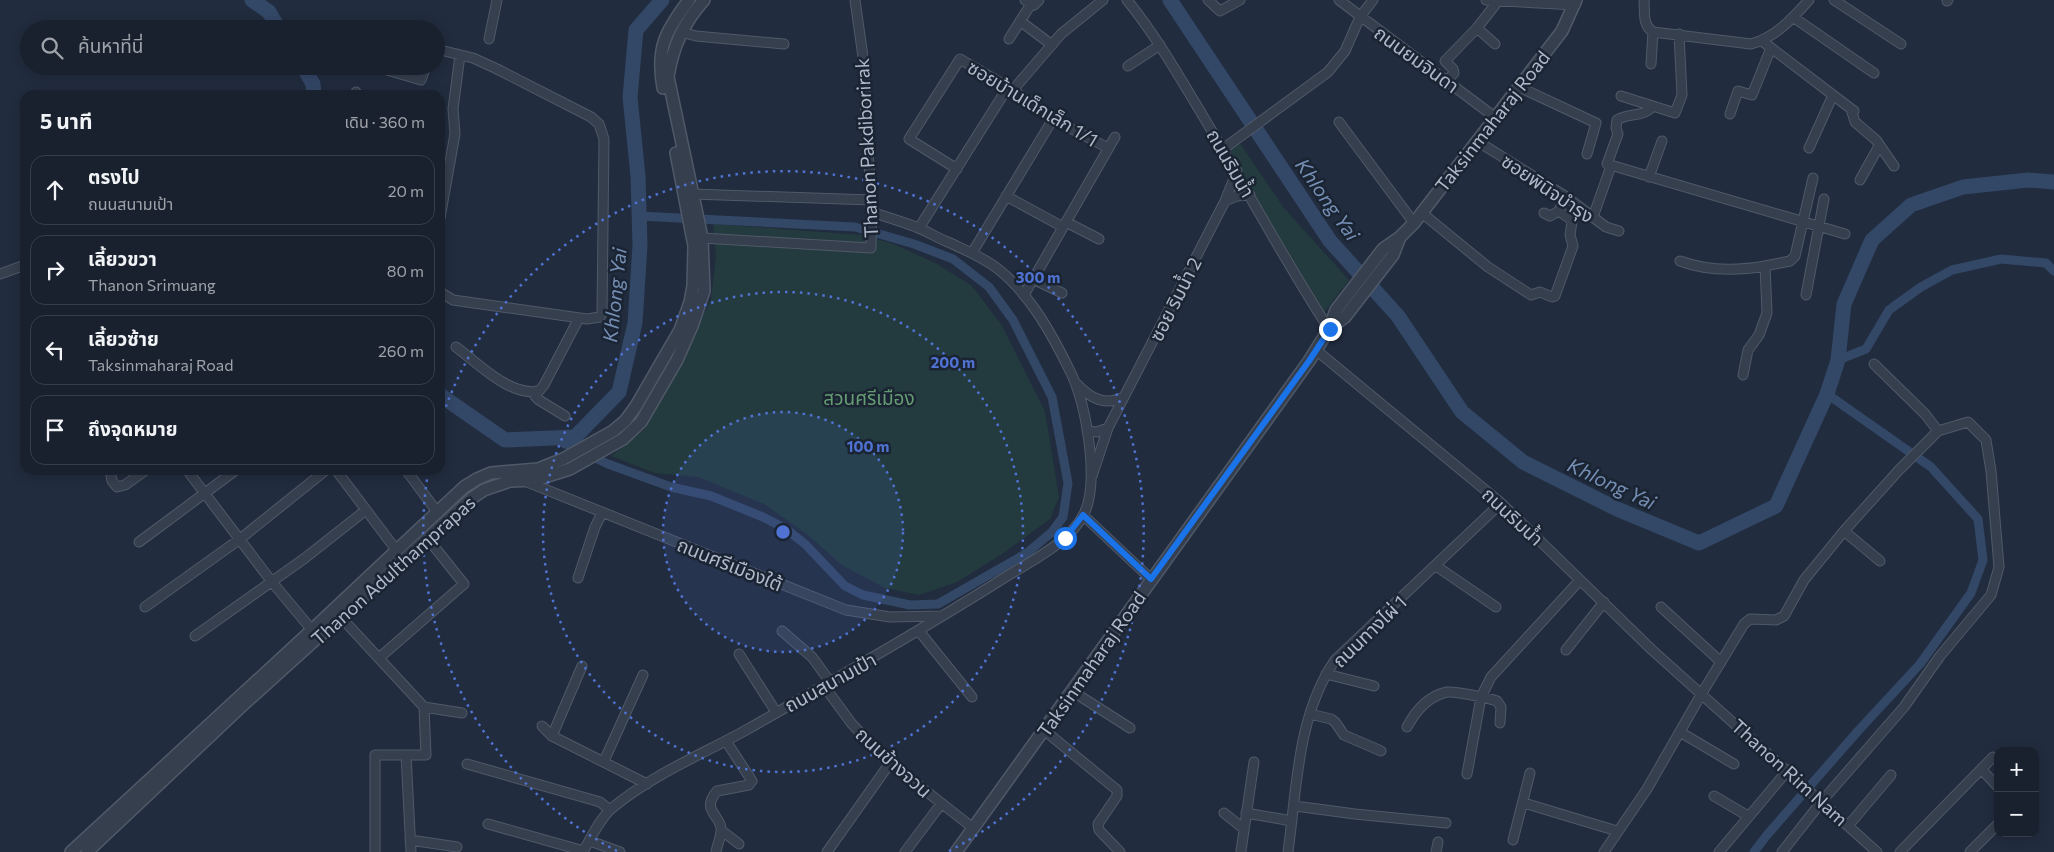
<!DOCTYPE html>
<html lang="th">
<meta charset="utf-8">
<style>
:root{--surface:#19212e;--page:#262e3a;--text:#f1f3f6;--muted:#9fa3aa;--line:#373e4a}
body{margin:0;font-family:Commissioner,"Noto Sans Thai",sans-serif;background:var(--page);color:var(--text)}
.controls{position:absolute;right:15px;bottom:15px;display:grid;overflow:hidden;border-radius:10px;box-shadow:0 2px 12px #0003}
.controls button{width:45px;height:45px;display:grid;place-items:center;padding:0;border:0;border-bottom:1px solid var(--line);background:var(--surface);color:var(--text);font:25px sans-serif}
.stop{position:absolute;width:15px;height:15px;margin:-11px;border:4px solid #1a73e8;border-radius:50%;background:#fff}
.stop.end{background:#1a73e8;border-color:#fff;box-shadow:0 1px 5px #0008}
.list{margin:0;padding:0;list-style:none}
h2{display:flex;justify-content:space-between;align-items:center;height:65px;margin:0;padding:0 20px;font-size:21px}
h2 small{font-size:16px;font-weight:400;color:var(--muted)}
.list li{display:grid;grid-template-columns:32px 1fr auto;gap:15px;align-items:center;box-sizing:border-box;height:70px;margin:0 10px 10px;padding:0 10px;border:1px solid var(--line);border-radius:15px}
.list b{display:block;font-size:19px;white-space:nowrap}
.list p{margin:0;font-size:16px;white-space:nowrap;color:var(--muted)}
.list em{font-size:16px;font-style:normal;color:var(--muted)}
.icon{flex:none;width:28px;height:28px;fill:none;stroke:currentColor;stroke-width:2;stroke-linecap:round;stroke-linejoin:round}
.map{position:relative;flex:none;width:2054px;height:852px;overflow:hidden}
.search{position:absolute;background:var(--surface);box-shadow:0 2px 12px #0003;left:20px;top:20px;width:425px;height:55px;display:flex;align-items:center;gap:12px;box-sizing:border-box;padding:0 18px;border-radius:28px;color:var(--muted);font-size:19px}
.panel{position:absolute;background:var(--surface);box-shadow:0 2px 12px #0003;left:20px;top:90px;width:425px;height:385px;border-radius:15px}
.map>svg:first-child{display:block}
</style>
<div class="map">
<svg width="2054" height="852" viewBox="0 0 2054 852">
<rect width="100%" height="100%" fill="#212c3e"/>
<path fill="#233b3f" d="M1239,142l45,66 65,72 -26,34 -96,-164z
M713,224l149,11 32,9 43,20 34,21 30,39 44,87 14,86 -9,22 -48,35 -45,28 -38,13 -34,-7 -43,-23 -34,-30 -44,-31 -66,-27 -43,-4 -44,-17 34,-27 26,-47 40,-83 5,-42z"/>
<g fill="none" stroke-linecap="round" stroke-linejoin="round">
<path stroke="#334767" stroke-width="9" d="M1838,360l28,-11 23,-39 32,-23 31,-17 49,-11 45,4 8,8
M550,437l58,27 63,23 40,9 52,21 23,12 19,15 40,42 18,9 47,10 28,-1 89,-51 25,-21 11,-15 5,-34 -16,-86 -39,-77 -24,-33 -36,-28 -39,-15 -59,-17 -216,-11
M1754,852l13,-17 91,-104 62,-67 51,-71 12,-33 -5,-41 -47,-52 -104,-73"/>
<path stroke="#334767" stroke-width="15" d="M252,0l17,12 10,17
M1170,0l160,241 68,75 64,96 61,50 94,47 82,34 77,-37 51,-112 11,-34 6,-56 28,-64 39,-35 52,-18 65,-7 26,2
M303,66l10,18 1,11
M440,395l65,45 70,-3 44,-45 16,-69 5,-78 -2,-69 -8,-79 6,-67 26,-30"/>
<defs>
<path id="minor" d="M1025,0l9,5 5,-5
M1127,0c26,32 46,66 67,101 46,76 87,154 135,228
M1208,0l12,11 20,-11
M1339,0l157,118
M1486,0l89,5
M1644,0c1,11 -2,25 9,32l98,12c25,-7 41,-25 58,-44
M1834,0l67,44
M1947,1l1,-1
M1793,17l81,56
M1020,21l32,24
M1477,28l18,16
M681,32l15,4 88,8
M489,39l8,-39
M1009,39l22,-35
M1762,41l92,70
M436,49l37,9 24,11 94,48 8,7 5,15 -2,174 -2,4 -13,2 -134,-19 -13,-8
M1651,64l2,-32
M1128,66l32,-21
M380,68l41,12 5,-14
M1447,81l7,-8 -1,-4 -8,-8 32,-33 21,-27
M1519,87l77,36 -9,31
M1013,90l48,-56 42,-34
M356,92l2,3
M1621,96l54,17 7,-18 -3,-61
M1652,107c-11,11 -21,5 -35,13l-1,8 2,6 -11,30 238,70
M1851,109l4,13 21,18 18,26
M1730,114l8,-23 14,4 19,-47
M1339,122l75,101
M1477,141l88,55 41,31 13,4
M1809,148l24,-53
M1223,149l105,-77 17,-21 15,-34 13,-17
M957,169l-48,-30 51,-80 53,31 40,29 55,29
M1649,177l13,-36
M1860,180l19,-34
M692,194l180,6
M1006,196l57,31
M1225,201l12,-5 13,-1
M1422,213l66,54 43,28 9,-3 12,5 3,-1 18,-50 -3,-11 2,-13 -3,-4 -10,-7 6,-15
M1544,213l6,3 9,-5
M1593,217l18,-51
M440,218l15,-84 -2,-25 7,-54
M1066,222l33,17
M919,228l89,-141
M702,238l169,10 1,-48 -5,-58 -3,-78 -9,-64
M972,253l81,-134
M1680,261c27,10 56,10 85,5
M0,274l25,-9
M1033,279l29,14
M1024,295l91,-158
M1806,295l18,-96
M456,347c22,16 54,50 83,44l5,-6 35,-67
M1316,350l185,153 150,146 226,203
M1874,364l51,50 13,17
M1743,375l5,-25 11,-15 8,-22 -2,-47 25,-5 5,-5 18,-78
M1077,384c14,15 28,22 47,13
M536,391l-1,5 4,4 26,16
M1087,431l10,1 11,-4
M110,470l2,11 5,6 8,-2 21,-15
M187,470l85,112 40,48
M336,470l61,81
M406,470l32,43
M1092,476l16,-48 117,-227 12,-30
M527,482l319,128 44,7 51,-1
M1083,515l68,64
M139,542l97,-72
M1436,566l60,41
M578,578l17,-51 7,-14
M145,607l95,-68 86,-69
M1661,607l60,55
M337,613l87,94 2,48h-51v97
M782,631l30,26 19,26
M919,631l53,66
M195,636l110,-78 61,-48
M1566,650l38,-48
M739,654l37,58
M379,658l85,-74 -36,-45
M1326,674l48,12
M824,686l28,38 32,34 89,70
M1072,691l58,37
M424,707l38,6
M1310,714l21,5 4,3 9,13 37,16
M542,726l10,10 95,48
M1407,727c8,-15 21,-31 40,-35 8,-1 41,6 50,9l4,6 -1,16
M1044,730l73,60v6l-19,28 1,6 21,22
M1680,732l54,32
M552,736l30,-70
M406,755l5,97
M604,761l39,-86
M467,764l133,38 10,8
M1981,769l17,18
M1467,774l14,-77 10,-20 89,-97
M1714,796l34,20
M1524,803l93,28
M1295,806l60,8 91,9
M1224,813l20,16
M1246,813l46,8
M488,824l96,27
M1848,826l43,-51
M721,830l18,14
M410,840l47,7
M1513,840l17,-67
M590,841l30,11
M1241,851l13,-89
M583,852c8,-14 16,-32 28,-43 40,-34 92,-55 137,-80 84,-48 167,-95 248,-146 29,-19 72,-38 88,-69 16,-33 2,-109 -13,-141 -18,-37 -40,-78 -73,-104 -15,-12 -33,-19 -50,-27 -11,-4 -21,-11 -32,-15 -15,-6 -30,-10 -44,-15
M716,852c1,-7 6,-17 5,-24 -2,-14 -20,-18 -4,-37l32,-6 3,-4 -26,-40
M827,852l63,-89
M905,852l36,-48
M1288,852c9,-65 9,-136 47,-192l166,-157
M1436,852l2,-10
M1604,852l43,-63 55,-96 42,-69 6,-5 26,1 8,-4 20,-36 40,-49 36,30
M1719,852l69,-82
M1782,852l40,-51 82,-94 36,-51 51,-61 8,-28 -8,-96 -5,-31 -18,-18 -30,9 -39,39 -55,61
M1900,852l93,-95
M1970,852l28,-28"/>
<path id="tertiary" d="M663,88c-7,-40 2,-56 26,-88
M1329,329l16,-12 48,-62 7,-18
M71,852l241,-222 152,-143 13,-8 14,-6 47,-4 25,-10 50,-28 12,-10 11,-15 44,-76 10,-28 3,-16 1,-40 -18,-93
M87,852l157,-148 228,-206 12,-8 26,-9 25,-1 35,-11 53,-30 18,-17 36,-62 15,-34 12,-35 -1,-27 -1,-26 -34,-161c5,-31 15,-53 36,-77
M956,852l353,-491 20,-32 7,-19 47,-61 17,-12 14,-14 148,-192 14,-31"/>
</defs>
<use href="#minor" stroke="#505968" stroke-width="11"/>
<use href="#tertiary" stroke="#505968" stroke-width="14"/>
<use href="#minor" stroke="#353f4e" stroke-width="9"/>
<use href="#tertiary" stroke="#353f4e" stroke-width="11"/>
</g>
<g fill="none" stroke-linecap="round" stroke-linejoin="round">
<path stroke="#1a73e8" stroke-width="6" d="M1065,538l18,-23 68,64 158,-218 21,-32"/>
</g>
<circle cx="783" cy="532" r="120" fill="#5073d3" fill-opacity=".12"/>
<g fill="none" stroke="#5073d3" stroke-width="2.5" stroke-dasharray="2.5 5">
<circle cx="783" cy="532" r="120"/>
<circle cx="783" cy="532" r="240"/>
<path d="M617 851A360 360 0 0 1 428 473M441 421A360 360 0 1 1 949 851"/>
</g>
<g text-anchor="middle" dominant-baseline="central" stroke-width="5" stroke-linejoin="round" paint-order="stroke">
<g font-size="19" fill="#b0b9c9" stroke="#1a2432">
<text transform="translate(1417 59) rotate(36)">ถนนยมจินดา</text>
<text transform="translate(1033 103) rotate(31)">ซอยบ้านเด็กเล็ก 1/1</text>
<text transform="translate(1492 121) rotate(-52)">Taksinmaharaj Road</text>
<text transform="translate(866 148) rotate(-93)">Thanon Pakdiborirak</text>
<text transform="translate(1231 163) rotate(60)">ถนนริมน้ำ</text>
<text transform="translate(1548 188) rotate(34)">ซอยพินิจบำรุง</text>
<text transform="translate(1175 299) rotate(-63)">ซอย ริมน้ำ 2</text>
<text transform="translate(1513 516) rotate(43)">ถนนริมน้ำ</text>
<text transform="translate(730 564) rotate(22)">ถนนศรีเมืองใต้</text>
<text transform="translate(393 570) rotate(-42)">Thanon Adulthamprapas</text>
<text transform="translate(1369 631) rotate(-44)">ถนนทางไผ่ 1</text>
<text transform="translate(1091 664) rotate(-55)">Taksinmaharaj Road</text>
<text transform="translate(830 682) rotate(-29)">ถนนสนามเป้า</text>
<text transform="translate(894 762) rotate(42)">ถนนข้างจวน</text>
<text transform="translate(1790 772) rotate(42)">Thanon Rim Nam</text>
</g>
<g font-size="19" fill="#659d73" stroke="#1a2432">
<text x="869" y="397">สวนศรีเมือง</text>
</g>
<g font-size="20" font-style="italic" fill="#758eb4" stroke="#1a2432">
<text transform="translate(1328 199) rotate(55)">Khlong Yai</text>
<text transform="translate(614 295) rotate(-84)">Khlong Yai</text>
<text transform="translate(1612 483) rotate(25)">Khlong Yai</text>
</g>
</g>
<circle cx="783" cy="532" r="8" fill="#5073d3" stroke="#1a2432" stroke-width="2.5"/>
<g font-size="15" text-anchor="middle" font-weight="bold" fill="#5073d3" stroke="#1a2432" stroke-width="5" stroke-linejoin="round" paint-order="stroke">
<text x="1038" y="283">300 m</text>
<text x="953" y="368">200 m</text>
<text x="868" y="452">100 m</text>
</g>
</svg>
<div class="controls">
<button>+</button>
<button>−</button>
</div>
<div class="stop" style="left:1065px;top:538px"></div>
<div class="stop end" style="left:1330px;top:329px"></div>
<div class="search"><svg class="icon" aria-label="search" viewBox="0 0 24 24"><circle cx="10" cy="10" r="6"/><path d="M15 15l6 6"/></svg>ค้นหาที่นี่</div>
<section class="panel">
<h2>5 นาที<small>เดิน · 360 m</small></h2>
<ul class="list">
<li><svg class="icon" aria-label="ahead" viewBox="0 0 24 24"><path d="M12 20V5M6 11l6-6 6 6"/></svg><div><b>ตรงไป</b><p>ถนนสนามเป้า</p></div><em>20 m</em></li>
<li><svg class="icon" aria-label="right" viewBox="0 0 24 24"><path d="M7 20v-9h11M14 6l5 5-5 5"/></svg><div><b>เลี้ยวขวา</b><p>Thanon Srimuang</p></div><em>80 m</em></li>
<li><svg class="icon" aria-label="left" viewBox="0 0 24 24"><path d="M17 20v-9H6M10 6l-5 5 5 5"/></svg><div><b>เลี้ยวซ้าย</b><p>Taksinmaharaj Road</p></div><em>260 m</em></li>
<li><svg class="icon" aria-label="arrive" viewBox="0 0 24 24"><path d="M6 21V4h12l-3 4 3 4H6"/></svg><div><b>ถึงจุดหมาย</b></div></li>
</ul>
</section>
</div>
